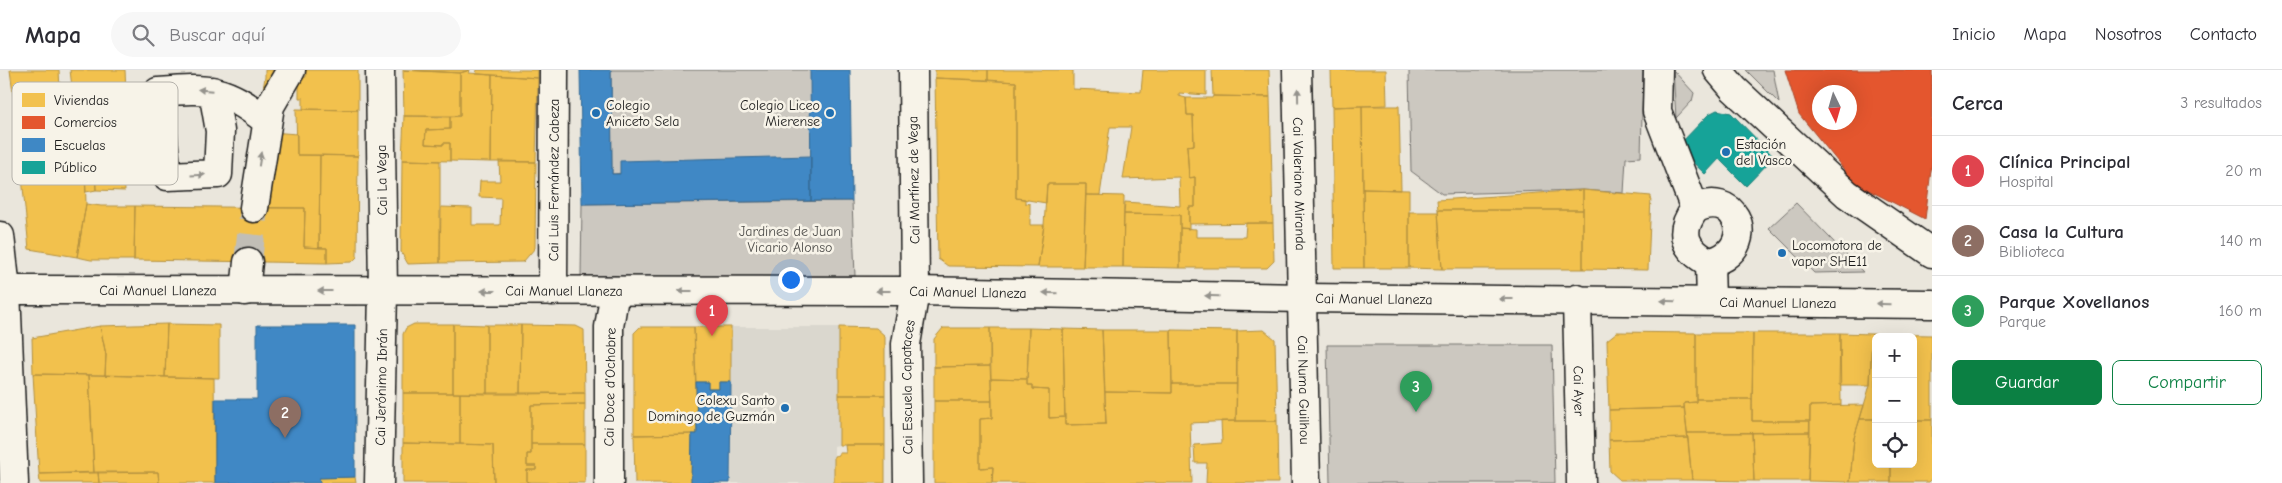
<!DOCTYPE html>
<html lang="es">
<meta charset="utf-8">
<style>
:root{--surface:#fff;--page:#f7f7f7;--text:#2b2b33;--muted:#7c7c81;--line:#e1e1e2;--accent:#0b8043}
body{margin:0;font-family:"Comic Neue",sans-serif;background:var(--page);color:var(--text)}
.controls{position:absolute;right:15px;bottom:15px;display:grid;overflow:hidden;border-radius:8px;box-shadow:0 5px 20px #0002}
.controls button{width:45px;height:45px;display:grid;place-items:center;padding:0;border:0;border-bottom:1px solid var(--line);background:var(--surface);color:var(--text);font:25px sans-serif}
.compass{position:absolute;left:1812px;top:15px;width:45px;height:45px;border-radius:50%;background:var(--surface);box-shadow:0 5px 20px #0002;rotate:175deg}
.you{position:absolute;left:790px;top:209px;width:18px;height:18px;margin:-12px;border:4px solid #fff;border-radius:50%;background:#1a73e8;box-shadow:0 0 0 8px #1a73e833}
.badge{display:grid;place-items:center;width:32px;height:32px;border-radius:50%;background:var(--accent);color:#fff;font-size:16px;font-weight:700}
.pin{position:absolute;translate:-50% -41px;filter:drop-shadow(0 1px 2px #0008)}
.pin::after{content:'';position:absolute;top:26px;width:18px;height:15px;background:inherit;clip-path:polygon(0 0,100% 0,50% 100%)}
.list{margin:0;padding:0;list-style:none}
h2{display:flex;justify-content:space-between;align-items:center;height:65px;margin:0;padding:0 20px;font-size:21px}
h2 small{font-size:16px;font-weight:400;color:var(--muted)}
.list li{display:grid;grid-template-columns:32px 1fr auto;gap:15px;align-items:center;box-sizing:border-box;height:70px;padding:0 20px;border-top:1px solid var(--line)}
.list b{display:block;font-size:19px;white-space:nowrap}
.list p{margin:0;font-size:16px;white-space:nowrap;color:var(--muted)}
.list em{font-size:16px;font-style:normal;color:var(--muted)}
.actions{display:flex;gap:10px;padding:15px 20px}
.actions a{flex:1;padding:11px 0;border:1px solid var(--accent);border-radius:8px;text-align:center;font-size:18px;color:var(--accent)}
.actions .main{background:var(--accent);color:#fff}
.icon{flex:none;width:28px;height:28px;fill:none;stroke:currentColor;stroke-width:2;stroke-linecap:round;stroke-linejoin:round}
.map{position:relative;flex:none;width:1932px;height:413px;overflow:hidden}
header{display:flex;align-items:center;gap:30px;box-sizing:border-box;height:70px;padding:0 25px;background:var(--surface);border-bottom:1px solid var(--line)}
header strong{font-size:24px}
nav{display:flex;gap:28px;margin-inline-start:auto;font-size:18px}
.search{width:350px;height:45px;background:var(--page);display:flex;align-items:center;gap:12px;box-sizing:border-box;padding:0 18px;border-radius:28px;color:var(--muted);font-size:19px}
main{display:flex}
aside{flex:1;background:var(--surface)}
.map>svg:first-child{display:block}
</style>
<header>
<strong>Mapa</strong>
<div class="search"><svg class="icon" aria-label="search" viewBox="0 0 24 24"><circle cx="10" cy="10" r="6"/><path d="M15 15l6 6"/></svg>Buscar aquí</div>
<nav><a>Inicio</a><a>Mapa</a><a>Nosotros</a><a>Contacto</a></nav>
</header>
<main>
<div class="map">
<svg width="1932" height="413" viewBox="0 0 1932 413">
<rect width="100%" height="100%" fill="#eae6dc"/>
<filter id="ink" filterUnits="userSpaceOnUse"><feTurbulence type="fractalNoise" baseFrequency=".02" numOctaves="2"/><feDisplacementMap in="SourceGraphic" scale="10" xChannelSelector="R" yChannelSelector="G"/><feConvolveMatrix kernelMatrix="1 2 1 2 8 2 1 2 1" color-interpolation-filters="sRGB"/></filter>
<g filter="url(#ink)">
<path fill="#dad7ce" d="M731,257h108v118l-5,1v37h-104z"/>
<path fill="#ccc8c0" stroke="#74726e" d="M611,0h200v87l-199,17z
M1409,0h234l-2,87 -15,1 -2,35 -41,-3 -141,4 -31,-23z
M1673,0l21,23 -2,8 -16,17z
M1746,0h27l6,33z
M852,131l3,75 -274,1 1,-73z
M1796,133l67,69 -49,1 -45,-45z
M1327,275h225l3,138h-225z"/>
<path fill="#f2c14e" stroke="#b2903f" d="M10,0h49l1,19h-10v-4h-4l1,12 -33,3z
M70,0h55l1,21 -53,5z
M265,0h21l-24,26 3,-19z
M306,0h52v40l-55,-1v-11h-4v-21h7z
M403,0h67l-10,3z
M403,0l57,3v43h-56z
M470,0l-1,3 23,2 -1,87 -41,-1v-18h-7v2l-18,-1 1,-14 24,-1v-12l10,-1v-43z
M477,0h61v8l-62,-4z
M935,0h53v10l-53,-2z
M988,0h85v19l68,3 2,-22h63v25l-27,-2v3l7,2 1,17h6l1,30 -7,1 2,32 6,-1v30h-6v22l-9,-1v-13l-56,-1 1,-12 55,4 -1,-29 -56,2 8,-52h-21l-10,68h-14v-11h-39l-1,19 -30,-5v-116l-28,-2z
M1212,0h57l1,27 -57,-1z
M1331,0h55l1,35 -55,2z
M492,5l46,3 -2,84h-45z
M935,8l81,4v116l9,1v4l5,1v21h14l-6,42 -90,-1 -10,-7z
M1213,26l57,1 3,126 -84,1v-17h6v-30l-6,1 -2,-32 7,-1 -1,-30h-6l-1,-17h26z
M1362,36l2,162h-30l-2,-161z
M1362,36h37l2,84 -38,-1z
M296,39l62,1v46l-61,-1z
M404,46l46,1v12l-24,1 -1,14 18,1v-2h7v18l-48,-1z
M271,62l26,2v21h23l-1,93 -15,-1 1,-39h-47z
M320,85l38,1 -1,101 -5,5 -25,1v-15h-8z
M402,90l38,1v102l-32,1 -7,-12z
M499,91l37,1 -1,86 -12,14 -83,1 1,-56 31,1v17h28l1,-27 -22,-1 1,-16h20z
M85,101l1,33 -9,53 -48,-8 -7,-72z
M85,101h10l1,19 -10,2z
M95,101l29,1 1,19 -29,-1z
M1047,114h39l-3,83h-45l6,-42z
M1363,119l46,1v78h-45z
M1583,120l68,6 -3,74 -65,-1z
M1583,120v20h-145l-1,-10z
M1086,125l38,1 -1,71h-40z
M86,134l15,2h34l-1,54h-43l-14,-3z
M135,136l170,2 -1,39 23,1v15l-193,-3z
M1438,140h145v59h-141z
M1409,142h29l4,57 -33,-1z
M1124,144l56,1v53l-57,-1z
M1246,153h27l1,38 -7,7h-87v-40l16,1v8h49z
M167,254l52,1v53l-54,-1z
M167,254l-2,53 -60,-2 1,-20 -6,-29z
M414,254h39v69h-50v-59l3,-6z
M453,254l34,1v69l-34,-1z
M487,255h34l-1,69h-33z
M521,255l55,1 8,4 1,63 -65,1z
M100,256l6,29 -1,20 -72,-1 -1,-36z
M640,257h54l3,107 -63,1v-102z
M694,257h37v55h-12v7h-11v-7h-12z
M839,257l37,1 9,8v59h-46z
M943,258h47v38l-56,1v-28z
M990,258h39l-2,51 -36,-1z
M1029,258l34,1 2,88 -16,1v-28l-17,-1v-4h-5z
M1063,259l39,1 4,94 -41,1z
M1102,260h69l1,63 -67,-1z
M1171,260l66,1v53h-65z
M1264,260l11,9 2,82h-41l1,-90z
M1617,262l79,1v69l-12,1v5l-75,2 -2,-70z
M1696,263h57l-1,66h-56z
M1753,263h87l1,72 -31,1v15h-58z
M1840,263l32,1 -2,51h-31z
M1872,264l60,1v85h-19v-83h-37v82h-16l10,-34z
M990,296l2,35h-58v-34z
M33,304l56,1 5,98 -55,1z
M89,305l125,3 1,105h-56l-1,-11 -64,1z
M991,308l36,1v6h5v4l17,1v28l16,-1v8l41,-1 -1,-32 67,1v-9h65l-1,37 -46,2 2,60h-200l1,-16 -13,1v-49l12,-1z
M403,323h57v51l-57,-1z
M460,323h125v11l-54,1v49h-4v12h9v4h-9v12l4,1h-37l-1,-38 -33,-1z
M839,325h46v50h-46z
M1696,329h56v22h58v11l-123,1 -3,-30 12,-1z
M934,331h58v17l-12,1v49l13,-1 -1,16h-58z
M585,334v40h-54v-39z
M1864,335l-10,33 -4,44 -42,-1 2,-75z
M1684,338l4,30 -79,2v-30z
M1860,349h16v45h15v18h-41l4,-44z
M1913,350h19v58l-4,4h-37v-18h22z
M1221,351h56l1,62h-72l1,-20h-12l-1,-18 28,-2z
M1810,362l-2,49h-54l-2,-48z
M1687,363h65l2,48 -62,-1z
M692,364l-1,49h-56l-1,-48z
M1688,368l4,42h-72l-10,-9 -1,-31z
M403,373l90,2 1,38h-91z
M531,374h54v39l-58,-1v-12h9v-4h-9v-12h4z
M845,375h40v38h-51v-27l5,-1v-2h7z
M98,402l1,11h-59l-1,-9z
M98,402h60l1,11h-60z
M355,407l1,6h-36l-1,-5z"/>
<path fill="#e4572e" stroke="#a84529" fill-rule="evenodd" d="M1785,0h147v92l-7,57 -70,-36 -56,-69zM1820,22h30v30h-30z"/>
<path fill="#3f88c5" stroke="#346892" d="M580,0h31l1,104h8v-13l191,-5v45l-229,3z
M810,0h40l2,131h-41z
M257,255h98v152l-36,1 1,5h-105v-84h42z
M696,312h12v7h11v-7h12l-1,101h-39l1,-49h5z"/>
<path fill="#17a398" stroke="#187a73" d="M1717,40l14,3 43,44 -28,29 -27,-27 -14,15 -28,-27 32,-33z"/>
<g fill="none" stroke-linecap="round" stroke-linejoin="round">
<path stroke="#c1beb6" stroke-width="28" stroke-dasharray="28 14" stroke-linecap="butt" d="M248,192l6,-54"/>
<defs>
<g id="minor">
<path id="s1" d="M1297,0l9,413"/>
<path d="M1658,0l-1,41 38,98c-18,24 -10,41 15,54l1,38"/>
<path d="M1718,0l16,19 113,105 85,59"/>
<path d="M213,21l7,40 -2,43 -51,2 -9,-84c53,-4 65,-5 109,29"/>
<path d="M254,138l16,-102 21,-36"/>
<path d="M1695,139c38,-20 59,27 30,47 -4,3 -10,5 -15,7"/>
<path d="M0,166l6,54 8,193"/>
<path id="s2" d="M6,220l909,1 388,7 629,6"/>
<path d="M245,221l3,-29"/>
<path id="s3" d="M553,221l1,-221"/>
<path id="s4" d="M1577,229l4,184"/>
<path id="s5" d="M379,413l4,-192 -3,-221"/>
<path d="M609,413v-156l6,-36"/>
<path id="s6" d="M908,413l-2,-139 9,-53 -2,-221"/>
</g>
</defs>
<use href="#minor" stroke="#1c1c1c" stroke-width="31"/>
<use href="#minor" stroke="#f7f3e8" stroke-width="28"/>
</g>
<defs><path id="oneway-solid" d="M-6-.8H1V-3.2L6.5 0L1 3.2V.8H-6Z" transform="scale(1.25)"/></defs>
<g fill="#94928c">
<use href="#oneway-solid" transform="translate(205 20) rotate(-175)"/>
<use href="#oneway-solid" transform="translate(1298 25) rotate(-91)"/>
<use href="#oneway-solid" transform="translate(260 89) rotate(-81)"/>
<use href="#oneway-solid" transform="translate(198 105) rotate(-3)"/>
<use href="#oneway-solid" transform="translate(325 221) rotate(-180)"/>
<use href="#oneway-solid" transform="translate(488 221) rotate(180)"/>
<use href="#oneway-solid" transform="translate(685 221) rotate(-180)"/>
<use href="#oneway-solid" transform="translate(883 221) rotate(180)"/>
<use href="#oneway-solid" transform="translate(1050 223) rotate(-179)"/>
<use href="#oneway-solid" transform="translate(1212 226) rotate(-179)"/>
<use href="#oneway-solid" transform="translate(1506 229) rotate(-180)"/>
<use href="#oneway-solid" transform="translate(1668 231) rotate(-179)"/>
<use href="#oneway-solid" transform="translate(1883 234) rotate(-179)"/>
</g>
</g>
<g fill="#1f6fb2" stroke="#f7f3e8" stroke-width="2">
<circle cx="596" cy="43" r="5"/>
<circle cx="830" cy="43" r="5"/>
<circle cx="1726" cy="82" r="5"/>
<circle cx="1782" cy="183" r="5"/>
<circle cx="785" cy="338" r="5"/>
</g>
<g text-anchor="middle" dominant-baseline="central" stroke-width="5" stroke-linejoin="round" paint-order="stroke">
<g font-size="14" fill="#1c1c1c" stroke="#f7f3e8" text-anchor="start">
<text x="606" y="35">Colegio<tspan x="606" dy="16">Aniceto Sela</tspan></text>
<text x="820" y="35" text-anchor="end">Colegio Liceo<tspan x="820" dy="16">Mierense</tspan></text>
<text x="1736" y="74">Estación<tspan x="1736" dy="16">del Vasco</tspan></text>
<text x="1792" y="175">Locomotora de<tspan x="1792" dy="16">vapor SHE11</tspan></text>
<text x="775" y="330" text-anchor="end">Colexu Santo<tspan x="775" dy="16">Domingo de Guzmán</tspan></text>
</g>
<g font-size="14" fill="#1c1c1c" stroke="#f7f3e8">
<text transform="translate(382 110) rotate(-91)">Cai La Vega</text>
<text stroke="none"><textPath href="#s3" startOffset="111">Cai Luis Fernández Cabeza</textPath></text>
<text transform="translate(914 110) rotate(-91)">Cai Martínez de Vega</text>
<text stroke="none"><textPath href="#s1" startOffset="114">Cai Valeriano Miranda</textPath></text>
<text stroke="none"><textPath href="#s2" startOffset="152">Cai Manuel Llaneza</textPath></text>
<text stroke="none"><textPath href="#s2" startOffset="558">Cai Manuel Llaneza</textPath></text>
<text stroke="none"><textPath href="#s2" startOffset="962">Cai Manuel Llaneza</textPath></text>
<text stroke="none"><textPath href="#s2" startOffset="1368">Cai Manuel Llaneza</textPath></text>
<text stroke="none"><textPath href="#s2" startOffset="1772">Cai Manuel Llaneza</textPath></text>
<text stroke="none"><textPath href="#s5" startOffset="96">Cai Jerónimo Ibrán</textPath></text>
<text transform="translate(610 317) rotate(-89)">Cai Doce d'Ochobre</text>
<text stroke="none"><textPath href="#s6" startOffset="96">Cai Escuela Capataces</textPath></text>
<text stroke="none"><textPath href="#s1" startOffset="320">Cai Numa Guilhou</textPath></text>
<text stroke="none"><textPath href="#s4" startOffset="92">Cai Ayer</textPath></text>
</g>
<g font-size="14" fill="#51504d" stroke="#f7f3e8">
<text x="790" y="161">Jardines de Juan<tspan x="790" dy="16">Vicario Alonso</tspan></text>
</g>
</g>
<rect x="12" y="12" width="166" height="103" rx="8" fill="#f7f3e8" stroke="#b5b2ab" stroke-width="1"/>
<rect x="22" y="23" width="23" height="14" fill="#f2c14e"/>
<rect x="22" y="46" width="23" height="13" fill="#e4572e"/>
<rect x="22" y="68" width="23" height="14" fill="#3f88c5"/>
<rect x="22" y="91" width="23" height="13" fill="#17a398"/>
<g font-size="14" fill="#1c1c1c">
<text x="54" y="35">Viviendas</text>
<text x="54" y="57">Comercios</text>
<text x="54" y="80">Escuelas</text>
<text x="54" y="102">Público</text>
</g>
</svg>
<div class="controls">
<button>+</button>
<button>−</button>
<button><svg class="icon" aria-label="locate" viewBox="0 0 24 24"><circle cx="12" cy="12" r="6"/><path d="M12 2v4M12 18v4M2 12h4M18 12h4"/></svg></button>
</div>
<svg class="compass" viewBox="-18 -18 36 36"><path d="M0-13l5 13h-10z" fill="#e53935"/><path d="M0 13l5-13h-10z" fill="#7c7c81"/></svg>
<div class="you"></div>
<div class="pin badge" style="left:712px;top:266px;background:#e0444e">1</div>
<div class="pin badge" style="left:285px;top:368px;background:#8d6e63">2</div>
<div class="pin badge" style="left:1416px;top:342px;background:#2e9e5b">3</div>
</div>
<aside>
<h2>Cerca<small>3 resultados</small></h2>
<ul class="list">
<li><span class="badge" style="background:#e0444e">1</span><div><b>Clínica Principal</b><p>Hospital</p></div><em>20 m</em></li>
<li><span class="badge" style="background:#8d6e63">2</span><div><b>Casa la Cultura</b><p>Biblioteca</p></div><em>140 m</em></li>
<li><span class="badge" style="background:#2e9e5b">3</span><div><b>Parque Xovellanos</b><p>Parque</p></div><em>160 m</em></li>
</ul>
<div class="actions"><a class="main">Guardar</a><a>Compartir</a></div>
</aside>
</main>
